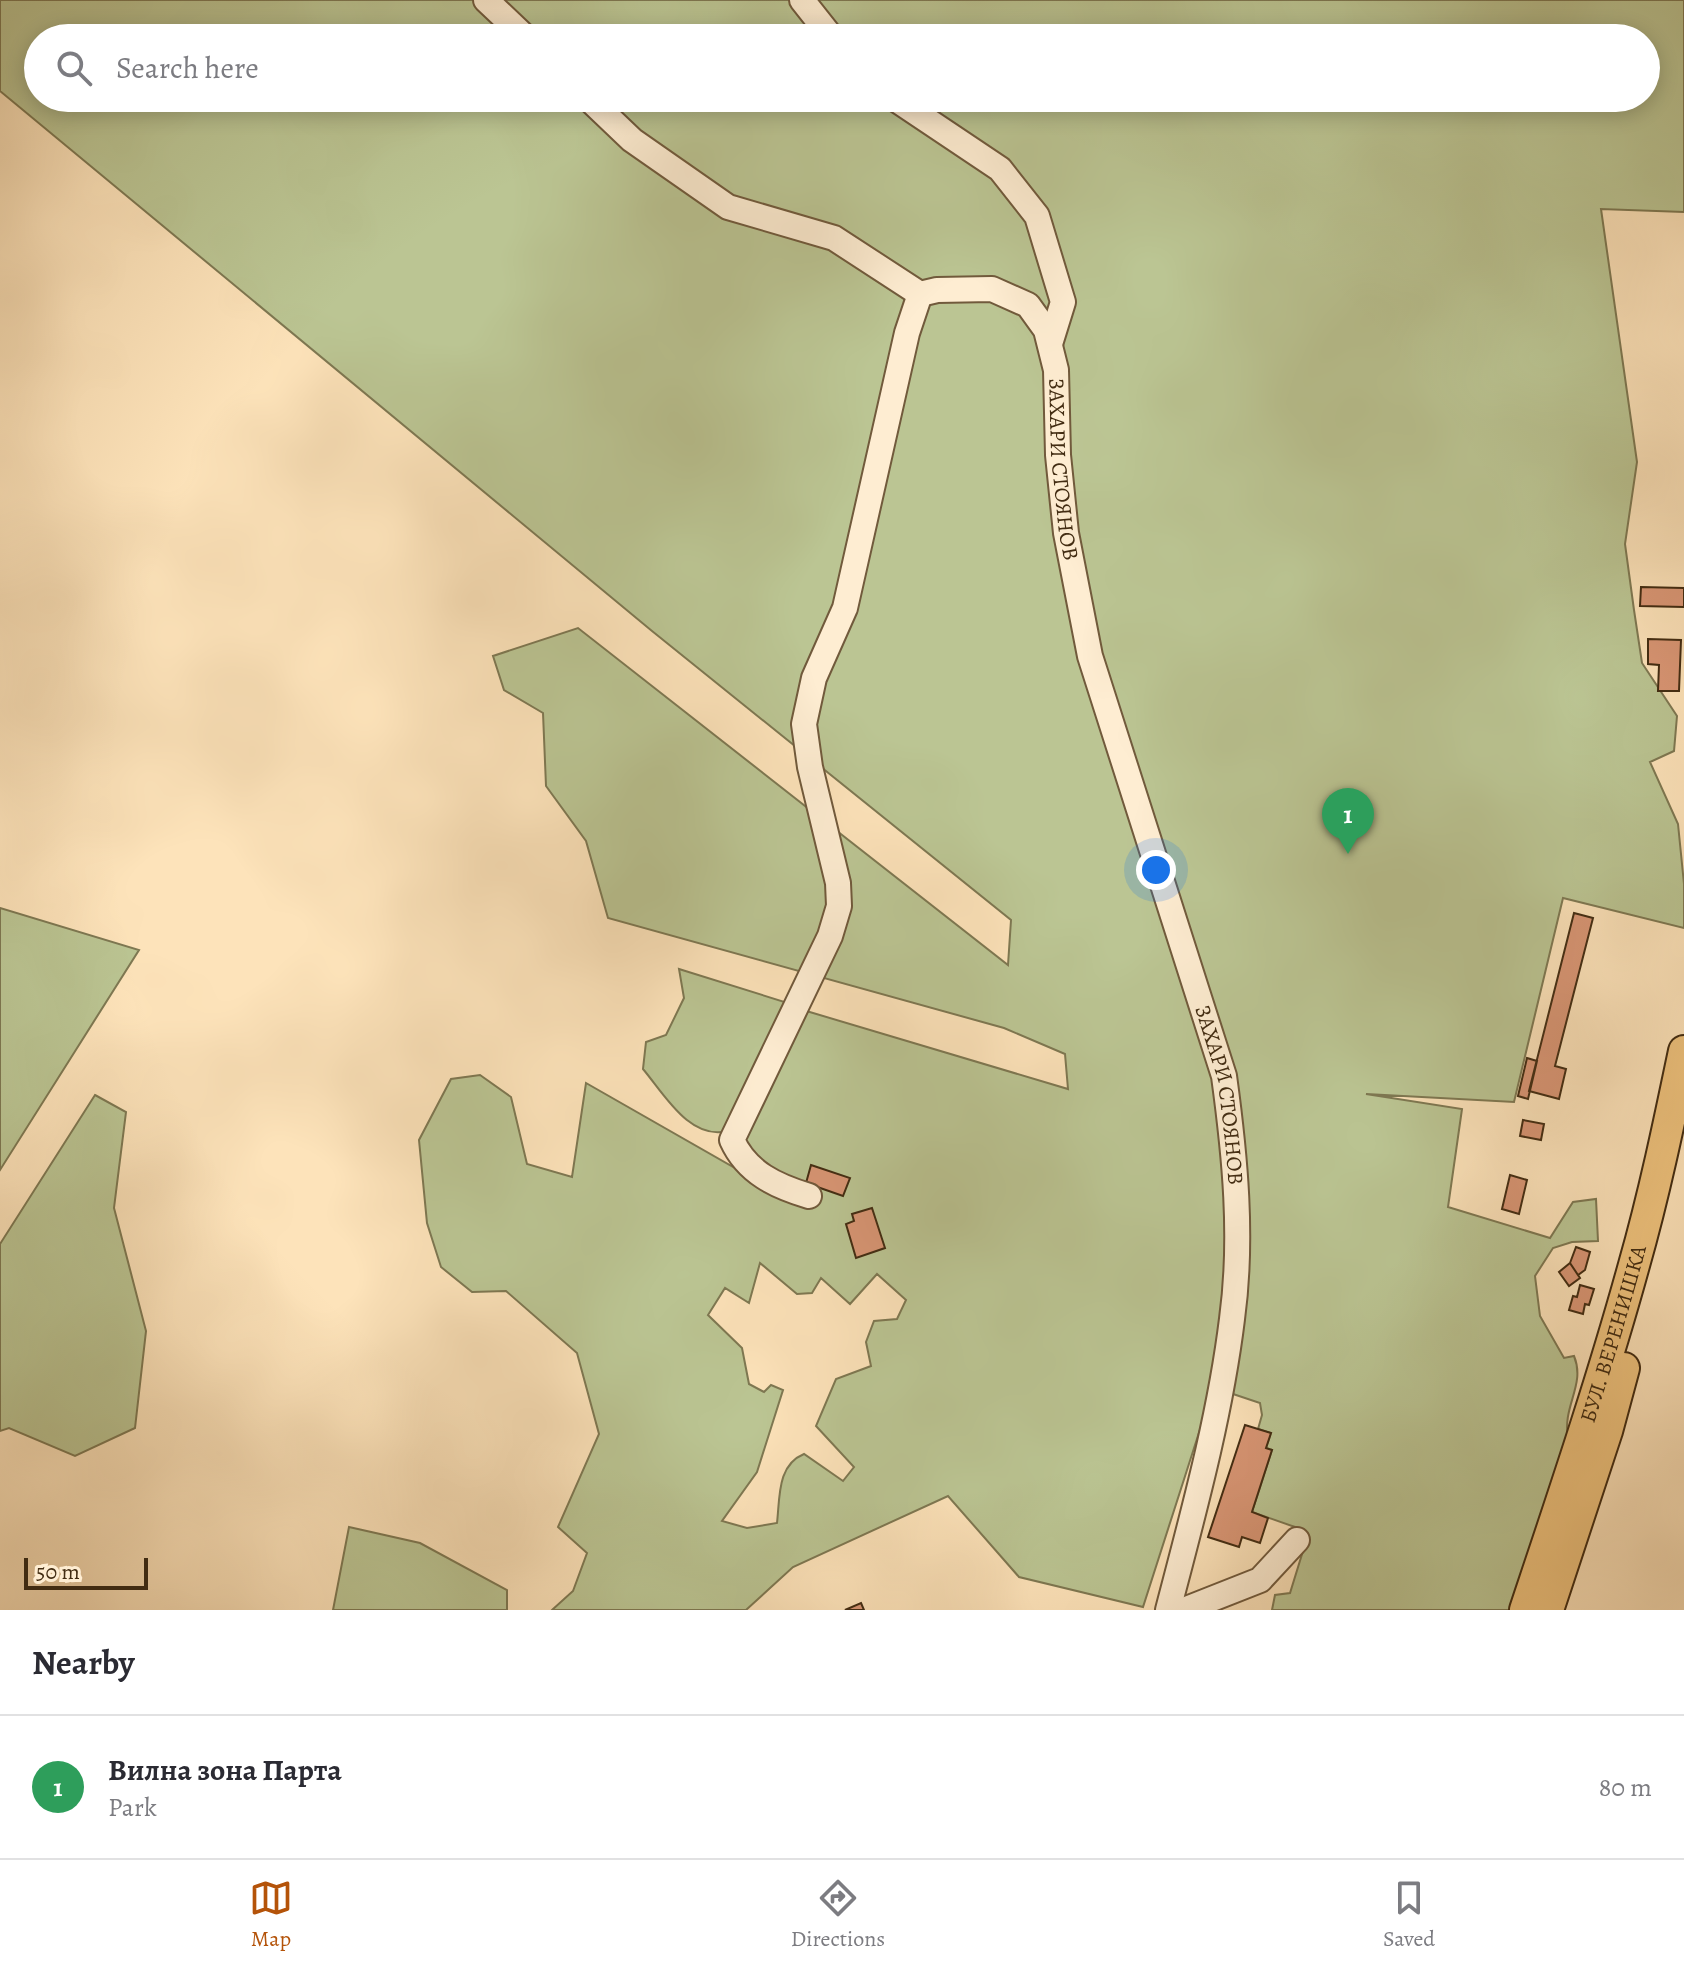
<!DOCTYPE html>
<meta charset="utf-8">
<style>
:root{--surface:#fff;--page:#f2f2f3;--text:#2b2b33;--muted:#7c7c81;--line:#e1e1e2;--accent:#b45309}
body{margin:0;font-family:Alegreya,serif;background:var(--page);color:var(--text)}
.scale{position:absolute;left:24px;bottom:20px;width:124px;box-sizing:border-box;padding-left:8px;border:4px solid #422c12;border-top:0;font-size:22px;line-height:28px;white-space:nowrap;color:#422c12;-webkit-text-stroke:6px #feedd2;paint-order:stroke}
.you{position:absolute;left:1156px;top:870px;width:28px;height:28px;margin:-20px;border:6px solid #fff;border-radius:50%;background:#1a73e8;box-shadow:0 0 0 12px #1a73e833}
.badge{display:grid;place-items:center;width:52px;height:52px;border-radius:50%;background:var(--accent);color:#fff;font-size:26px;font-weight:700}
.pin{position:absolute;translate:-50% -66px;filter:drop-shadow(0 2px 4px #0008)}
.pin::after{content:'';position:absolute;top:42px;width:28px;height:24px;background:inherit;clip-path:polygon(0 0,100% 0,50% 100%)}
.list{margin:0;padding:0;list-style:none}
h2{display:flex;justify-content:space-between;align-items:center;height:104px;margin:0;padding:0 32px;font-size:34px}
h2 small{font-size:26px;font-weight:400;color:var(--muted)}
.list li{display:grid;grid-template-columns:52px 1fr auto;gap:24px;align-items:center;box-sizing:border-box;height:144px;padding:0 32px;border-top:2px solid var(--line)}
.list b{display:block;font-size:30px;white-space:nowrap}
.list p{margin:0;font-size:26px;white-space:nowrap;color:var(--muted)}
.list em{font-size:26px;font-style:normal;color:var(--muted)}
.icon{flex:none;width:44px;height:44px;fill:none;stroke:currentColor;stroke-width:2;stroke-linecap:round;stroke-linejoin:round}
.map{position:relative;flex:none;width:1684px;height:1610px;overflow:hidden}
.search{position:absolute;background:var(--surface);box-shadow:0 4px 20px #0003;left:24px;right:24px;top:24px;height:88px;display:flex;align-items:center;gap:20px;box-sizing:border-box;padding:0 28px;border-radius:44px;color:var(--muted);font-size:30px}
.sheet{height:248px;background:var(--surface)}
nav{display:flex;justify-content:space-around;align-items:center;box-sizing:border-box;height:112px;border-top:2px solid var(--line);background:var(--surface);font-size:22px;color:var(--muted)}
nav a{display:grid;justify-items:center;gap:4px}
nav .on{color:var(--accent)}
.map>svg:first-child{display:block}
</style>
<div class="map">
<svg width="1684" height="1610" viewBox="0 0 1684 1610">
<rect width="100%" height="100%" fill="#fde3ba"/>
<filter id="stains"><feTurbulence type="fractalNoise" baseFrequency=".0025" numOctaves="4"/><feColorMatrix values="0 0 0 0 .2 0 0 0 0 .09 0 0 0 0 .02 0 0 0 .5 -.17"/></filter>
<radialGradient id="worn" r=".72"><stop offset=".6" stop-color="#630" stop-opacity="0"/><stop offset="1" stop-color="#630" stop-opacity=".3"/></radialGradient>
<path fill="#bbc593" stroke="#7e7852" stroke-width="2" fill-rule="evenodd" d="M0,0h1684v212l-83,-3 36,253 -12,82 9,66 8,53 35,53 -3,35 -24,11 28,62 6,60v44l-121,-30 -49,204 -148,-8 96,15 -14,98 102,31 23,-36 23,-3 2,42 -26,1 -19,6 -18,28 5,40 24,42 10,-2c12,29 -12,50 -6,82l-55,172h-241l3,-15 15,-2 17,-55 -12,-11 -43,-15 20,-62 -6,-2 5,-15 -13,-4 4,-14 -2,-12 -27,-9 10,-145 -30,140 -70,218 -124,-30 -71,-81 -155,71 -47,43h-194l21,-19 14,-38 -29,-26 41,-93 -22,-81 -71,-62 -34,1 -31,-25 -14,-44 -8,-83 32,-61 29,-4 31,22 16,67 45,13 14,-94 210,120 -47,-48 -5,-19 59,-126 265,79 -3,-35 -61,-26 -396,-110 -22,-77 -40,-55 -3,-73 -39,-23 -11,-34 85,-28 430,337 3,-45 -359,-289 -652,-540zM38,38h1608v60h-1608zM760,1263l37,31 15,-1 9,-15 29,26 27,-30 29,26 -9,19 -23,2 -8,21 5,24 -35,13 -20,47 38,41 -11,14 -39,-27c-27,11 -24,43 -27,69l-30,5 -25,-7 35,-49 26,-82 -12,-5 -7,7 -15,-8 -7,-36 -34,-33 17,-27 24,15z
M0,908l139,42 -139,220z
M679,969l112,35 -63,127c-38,10 -64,-37 -85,-62l3,-27 20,-7 18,-37z
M95,1095l31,17 -12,96 32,123 -11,97 -60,28 -66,-28 -9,3v-187z
M349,1527l71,16 87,47v20h-174z"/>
<path fill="#d99675" stroke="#422c12" stroke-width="2" d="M1641,587l43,1v19l-44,-1z
M1648,639l33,1 -2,51h-21l1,-26 -11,-1z
M1574,913l19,5 -38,148 11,3 -7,30 -30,-8z
M1527,1058l10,3 -9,38 -10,-3z
M1523,1120l21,4 -3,16 -21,-4z
M811,1165l39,13 -7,18 -37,-13z
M1510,1175l17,5 -8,34 -17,-5z
M872,1208l13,40 -29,10 -10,-34 8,-3 -2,-7z
M1576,1247l14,5 -5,18 -7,5 -8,-12z
M1570,1263l10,15 -11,8 -10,-14z
M1580,1285l14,4 -5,16 -4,-1 -2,10 -14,-4 4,-14 4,1z
M1245,1425l26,8 -5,15 6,2 -20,62 16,6 -8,25 -18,-6 -3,10 -31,-10z
M861,1603l3,7h-19z"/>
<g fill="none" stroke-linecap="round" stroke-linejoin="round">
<defs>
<g id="minor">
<path d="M486,0l40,38"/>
<path d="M802,0l30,38"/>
<path d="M588,98l44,42 96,67 106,31 86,56"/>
<path d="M894,98l106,71 37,47 26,86 -13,42"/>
<path id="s1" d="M809,1196c-33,-10 -62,-23 -77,-56l98,-204 9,-30 -1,-23 -28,-116 -6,-43 10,-46 31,-70 62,-275 13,-39 17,-4 55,-1 36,16 18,25 10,40 2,85 8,78 24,123 134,420c11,80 19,162 8,243 -12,98 -39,195 -64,291"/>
<path d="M1184,1610l76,-30 37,-40"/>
</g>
<g id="major">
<path id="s2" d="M1525,1610c38,-114 77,-229 109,-345 20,-70 35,-142 50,-214"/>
<path d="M1548,1610l59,-179 17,-63"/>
</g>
</defs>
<use href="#minor" stroke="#715a3c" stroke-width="28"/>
<use href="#major" stroke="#422c12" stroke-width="34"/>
<use href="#minor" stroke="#feedd2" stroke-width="24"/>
<use href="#major" stroke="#eec27d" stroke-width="30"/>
</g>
<g text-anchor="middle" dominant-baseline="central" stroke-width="6" stroke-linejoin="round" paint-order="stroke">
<g font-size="22" fill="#422c12" stroke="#feedd2">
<text stroke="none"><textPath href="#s1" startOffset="1272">ЗАХАРИ СТОЯНОВ</textPath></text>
<text stroke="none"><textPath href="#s1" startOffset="1920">ЗАХАРИ СТОЯНОВ</textPath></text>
<text stroke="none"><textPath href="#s2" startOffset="290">БУЛ. ВЕРЕНИШКА</textPath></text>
</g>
</g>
<rect width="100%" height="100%" filter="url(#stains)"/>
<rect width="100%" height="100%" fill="url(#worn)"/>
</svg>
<div class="scale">50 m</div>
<div class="you"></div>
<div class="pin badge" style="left:1348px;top:854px;background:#2e9e5b">1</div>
<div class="search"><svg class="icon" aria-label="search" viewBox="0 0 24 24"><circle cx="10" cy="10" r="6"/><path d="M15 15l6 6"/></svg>Search here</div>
</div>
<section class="sheet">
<h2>Nearby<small></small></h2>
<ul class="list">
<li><span class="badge" style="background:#2e9e5b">1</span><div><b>Вилна зона Парта</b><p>Park</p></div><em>80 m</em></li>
</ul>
</section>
<nav>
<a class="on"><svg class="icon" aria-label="map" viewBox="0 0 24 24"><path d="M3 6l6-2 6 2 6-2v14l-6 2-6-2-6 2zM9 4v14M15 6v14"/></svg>Map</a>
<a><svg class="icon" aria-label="directions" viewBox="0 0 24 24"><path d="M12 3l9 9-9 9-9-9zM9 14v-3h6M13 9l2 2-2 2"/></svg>Directions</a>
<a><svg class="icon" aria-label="saved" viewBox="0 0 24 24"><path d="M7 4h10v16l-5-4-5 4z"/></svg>Saved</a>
</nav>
